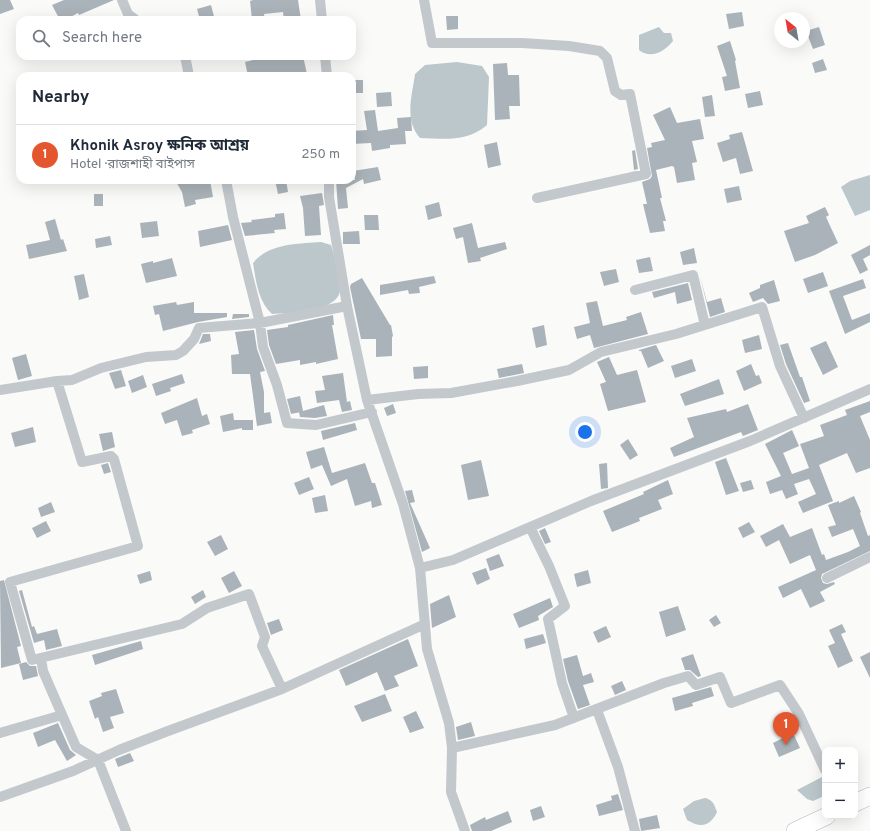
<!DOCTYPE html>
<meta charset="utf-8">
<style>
:root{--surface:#fff;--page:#f6f6f7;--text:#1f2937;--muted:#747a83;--line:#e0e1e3;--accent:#e4572e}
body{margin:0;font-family:Overpass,"Noto Sans Bengali",sans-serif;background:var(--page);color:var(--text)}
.controls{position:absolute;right:12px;bottom:12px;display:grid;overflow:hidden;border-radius:8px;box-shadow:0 4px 16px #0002}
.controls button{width:36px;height:36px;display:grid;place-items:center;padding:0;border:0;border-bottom:1px solid var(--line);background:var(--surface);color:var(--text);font:20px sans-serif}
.compass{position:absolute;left:774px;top:12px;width:36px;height:36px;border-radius:50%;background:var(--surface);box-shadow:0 4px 16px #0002;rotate:329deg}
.you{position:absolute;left:585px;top:432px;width:14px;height:14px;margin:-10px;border:3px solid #fff;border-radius:50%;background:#1a73e8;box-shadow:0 0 0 6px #1a73e833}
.badge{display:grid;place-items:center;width:26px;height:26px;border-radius:50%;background:var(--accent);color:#fff;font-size:13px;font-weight:700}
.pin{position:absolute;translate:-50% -33px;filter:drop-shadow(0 1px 2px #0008)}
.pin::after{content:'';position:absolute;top:21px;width:14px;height:12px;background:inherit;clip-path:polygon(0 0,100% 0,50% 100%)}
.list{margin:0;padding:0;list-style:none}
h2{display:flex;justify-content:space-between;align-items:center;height:52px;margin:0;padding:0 16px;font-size:17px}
h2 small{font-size:13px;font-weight:400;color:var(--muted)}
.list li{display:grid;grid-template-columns:26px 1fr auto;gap:12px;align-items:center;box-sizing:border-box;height:60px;padding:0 16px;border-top:1px solid var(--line)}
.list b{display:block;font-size:15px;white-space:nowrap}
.list p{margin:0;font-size:13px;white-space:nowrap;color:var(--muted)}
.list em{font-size:13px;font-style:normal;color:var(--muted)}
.icon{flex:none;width:22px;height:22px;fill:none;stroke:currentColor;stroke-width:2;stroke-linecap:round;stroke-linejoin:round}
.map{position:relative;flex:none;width:870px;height:831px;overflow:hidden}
.search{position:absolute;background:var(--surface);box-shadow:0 4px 16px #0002;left:16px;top:16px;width:340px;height:44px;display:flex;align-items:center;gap:10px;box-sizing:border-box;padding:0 14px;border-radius:12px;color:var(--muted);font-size:15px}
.panel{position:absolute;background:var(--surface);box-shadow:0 4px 16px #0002;left:16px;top:72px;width:340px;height:112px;border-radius:12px}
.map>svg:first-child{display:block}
</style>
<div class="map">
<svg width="870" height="831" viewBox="0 0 870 831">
<rect width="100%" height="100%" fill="#fafaf8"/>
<path fill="#bbc7cb" d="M659,27l5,6h7l2,8c-8,10 -22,19 -34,9v-15z
M457,62l25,4 7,11 -2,48c-20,17 -42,14 -67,13 -16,-19 -8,-41 -5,-64l10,-9z
M870,175v35l-15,6 -14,-29 9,-6z
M321,242l10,3c3,10 10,36 9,46 -3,21 -51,22 -68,23 -14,-13 -16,-33 -19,-51 16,-20 45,-19 68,-21z
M822,777l3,10 -1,9 -11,5 -6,-2 -10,-9z
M705,798c8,2 9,6 12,14 -7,15 -17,16 -30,8l-4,-11 11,-8z"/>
<path fill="#aab3b9" d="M0,0h10l4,9 -14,5z
M64,0h50l-35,15 -1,-2 -13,7h-5l-8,-15z
M253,0h45l3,20h-17l-1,-8 -19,2 1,6h-13l-2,-19z
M211,5l4,15h-15l-3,-11z
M742,12l2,14 -15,3 -3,-15z
M446,16h12v13l-11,1z
M819,27l6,18 -12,4 -7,-18z
M730,41l6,19 -1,1 5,27 -15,3 -3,-14 5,-1 -10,-30z
M268,56h35l4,18 -10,2h-28v-4l-21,4 -3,-14z
M823,59l4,11 -12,3 -3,-10z
M507,63l1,12h11l1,31h-11l1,13 -15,1 -2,-56z
M353,80h10v13h-10z
M760,91l3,14 -15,3 -3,-14z
M391,92l1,14 -15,1 -1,-14z
M712,95l3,21 -10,1 -3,-20z
M670,107l7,16 23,-4 4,20 -12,2 5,21 -5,1 3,17 -18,3 -3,-16 -2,-1 -16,4 6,28h-2l6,23h-3l2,10 -15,2 -7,-29h4l-5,-22 8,-3 2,-3 -5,-28 5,-1 -1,-4 14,-3 -12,-25z
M375,110l3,21 20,-3 -1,-10 14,-1 1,14h-7l1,13 -16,1v3l-18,3 -1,-8 -19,1v-13l15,-1 -3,-19z
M742,132l11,39 -13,3 -4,-16 -13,4 -6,-19 13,-4 -1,-4z
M497,142l4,23 -13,3 -4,-23z
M635,150l3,19 -4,1 -2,-19z
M378,167l3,13 -17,4 -1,-5 -17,9 2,20 -10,1 -2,-29h19l-2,-9z
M175,180h35l3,17 -18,3 1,4 -11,3 -3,-15z
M275,180h11l2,12 -10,2z
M739,186l3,14 -15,3 -3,-14z
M322,193l2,12 -5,1 2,29 -16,1 -2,-28 -3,-12z
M94,194h9v12h-9z
M439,202l3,14 -14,4 -3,-14z
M825,207l4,8 -3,2 12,26 -23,12 -20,7 -11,-31 25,-8 -3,-7z
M284,213l2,16 -12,1 1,3 -30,3 -4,-13 11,-1 -1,-2 24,-3v-3z
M364,215h14l1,15h-14z
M55,219l6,21 2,-1 4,12 -38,8 -3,-14 24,-5 -5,-18z
M157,221l2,15 -17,2 -2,-15z
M472,223l6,25 27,-6 2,7 -27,9 1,3 -13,2 -5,-26 -7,2 -3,-11z
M228,225l4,15 -32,7 -2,-16z
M359,231l1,13h-17v-12z
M110,236l2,9 -16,3 -1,-9z
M870,245v10l-7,4 5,11 -8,4 -9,-19z
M694,248l3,15 -14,2 -3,-13z
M650,257l3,14 -14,2 -3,-13z
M172,258l5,18 -31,7 -5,-19 12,-3v2z
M616,269l3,13 -15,4 -4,-14z
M823,272l5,14 -20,7 -5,-14z
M84,274l5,23 -10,3 -5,-24z
M434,276l2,7 -17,4 1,6 -11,1 -1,-4 -28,5v-10z
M700,276l7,26 14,-4 4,14 -15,5z
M362,278l28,47h1l2,11 -1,1v19l-16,1v-18h-15l-11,-52 1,-3z
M863,279l3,9 -23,8 9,24 18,-7v9l-25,12 -16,-43z
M774,280l6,21 -12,3 -5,-6 -10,4 -4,-9 11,-5v-3z
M688,283l4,17 -15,4 -2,-12 -21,6 -2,-6z
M597,301l6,25 24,-6 -1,-3 15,-5 7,22 -54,14 -4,-13 -13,4 -3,-12 16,-4 -4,-20z
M176,302l1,3 17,-3v11h33v4l-29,5 -35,9 -4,-17 -4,1 -2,-9z
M233,314h16v3l-17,2z
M333,315l1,10h-2l6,34 -22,5v-2l-16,3v-5l-24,4 -7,-19 -2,-15 21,-3v-2z
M544,325l3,20 -11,3 -4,-20z
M254,330l3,19 8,22 -5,1 4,20v21l6,-1 2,11 -15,3 -7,-52h-18l-1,-19 8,-1 -4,-22z
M203,334h7l1,7 -12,3z
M759,335l3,14 -17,4 -3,-13z
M826,341l12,26 -15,8 -13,-27z
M788,343l12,34h2l8,24 -6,2 -18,-39 -6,-19z
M656,345l8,16 -16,7 -7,-17h-2v-1z
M26,354l6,22 -14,4 -6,-22z
M609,357l8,18 20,-5 9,32 -38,9 -8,-27 6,-2 -9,-20z
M692,359l4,12 -21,7 -4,-12z
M522,364l2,9 -25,5 -2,-9z
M751,364l5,12 3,-1 3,8 -18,8 -8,-20z
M428,366v12l-14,1 -1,-12z
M121,370l5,16 -11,3 -6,-16z
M343,373l4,29 3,-1 2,9 -10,2 -3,-12 -22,3 -2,-12 10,-1 -3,-14z
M182,374l3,9 -15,5 1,3 -15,5 -4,-12z
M143,375l4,12 -15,6 -4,-12z
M719,379l5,15 -39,12 -5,-12z
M300,396l3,15 21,-6 3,11 -12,2 -15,-1 -1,-5h2l-10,2 -4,-15z
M197,398l5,18 5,-2 3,10 -18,6 1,3 -11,3 -5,-16 -12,4 -4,-11z
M870,401v11l-10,4 10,24v28l-14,5 -9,-20 -28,12 14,36 -30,12 -5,-11 18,-8 -7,-15 -15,5 4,10 -12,5 -4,-9 -12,4 -4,-12 15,-6 -16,-32 27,-14 7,16 -16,7 1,2 8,19 17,-6 -9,-24 24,-8 -4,-11 27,-10 -2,-5z
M393,404l3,9 -9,3 -3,-8z
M748,404l10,26 -15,6 -2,-4 -67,25 -4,-9 24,-11 -7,-19 39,-9 1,3z
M233,413l1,7h19v10h-11v-2l-19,4 -3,-16z
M355,423l2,7 -34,10 -2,-9z
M33,427l3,15 -21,5 -4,-14z
M112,432l3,15 -12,4 -4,-17z
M628,439l10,16 -8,5 -10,-15z
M324,447l8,26 33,-10 7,20h3l7,22 -10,3 -1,-7 -16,5 -8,-27 -16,7 -9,-21 -11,4 -5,-17z
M726,458l13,33 -13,4 -11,-33z
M481,460l8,36 -21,4 -7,-35z
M108,463l3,9 -7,2 -3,-9z
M607,463l1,25 -7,1 -2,-25z
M309,477l5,12 -15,6 -5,-12z
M668,480l5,14 -15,6 4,9 -23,9 1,3 -28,11 -9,-21 41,-17 -1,-2z
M751,480l3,9 -11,3 -3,-9z
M412,490l3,12 -5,1 20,45 -8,4 -17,-61z
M325,495l3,16 -13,2 -3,-15z
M854,496l7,16 -1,1 8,23 2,-1v16l-48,23 -1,4 2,5 4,1 7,-2 1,2 -15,8 5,9 -15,7 -9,-19 -18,9 -5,-11 38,-17 -6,-15 -20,9 -11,-24 -13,7 -6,-11 23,-12 7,13 22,-9 10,27 2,-1 2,6 22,-8 12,-6 -7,-17 -21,8 -4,-10 8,-2 -8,-20 11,-4v2z
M51,502l4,10 -14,5 -3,-9z
M46,521l5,10 -14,7 -5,-10z
M749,522l6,10 -12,6 -5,-10z
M545,528l6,14 -6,2 -6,-13z
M221,535l7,14 -13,7 -8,-14z
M499,554l5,12 -14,5 -4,-12z
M486,568l4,11 -13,6 -5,-12z
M588,570l3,13 -14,4 -3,-13z
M150,571l2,9 -12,4 -3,-9z
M234,571l8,15 -13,7 -8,-15z
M4,580l17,66 -4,1 4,16 -20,5 -1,-87z
M22,590l10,37 2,-1 3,8 20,-5 5,17 -16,4 -2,-10 -10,3 -15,-52z
M203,590l3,7 -11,7 -4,-7z
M449,595l7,22 -24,11 -2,-24z
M550,598l3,9 -15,9 1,4 -20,8 -6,-14z
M678,606l8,24 -20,7 -7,-25z
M716,615l5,8 -7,4 -5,-7z
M279,619l4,11 -12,5 -4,-12z
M842,624l4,8 -5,2 12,27 -15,7 -10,-22 7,-3 -6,-13z
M606,626l5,11 -13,6 -5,-11z
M543,634l3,9 -20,6 -2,-10z
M408,639l10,27 -24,10 5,10 -14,5 -8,-19 -31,14 -7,-16z
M141,641l2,8 -48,16 -3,-10z
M870,652v26l-10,-21z
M693,654l8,22 -3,1 -8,-7h-5l-4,-12z
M577,655l6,21 8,-3 3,9 -11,3 7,20 -12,4 -10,-28 -5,-22z
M26,662l4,4h6l2,10 -15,4 -4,-16z
M622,681l4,9 -11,5 -4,-9z
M711,687l3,9 -22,7 1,3 -18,5 -3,-13z
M116,689l8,24 -14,4 4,11 -11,4 -5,-15 -3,2 -6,-18 13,-5 -1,-3z
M385,694l7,17 -30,11 -8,-16z
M416,711l8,17 -14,5 -7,-16z
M471,722l4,14 -17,4 -2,-13z
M58,723l12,27 6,5 -9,6 -12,-21 -17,7 -5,-14z
M793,733l7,15 -21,9 -6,-14z
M130,753l4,8 -16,6 -3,-8z
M618,794l5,16 -24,6 -3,-11 16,-5 -1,-4z
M541,806l4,11 -12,4 -3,-11z
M508,811l4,11 -21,9h-19l-2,-6 15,-8 1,3z
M657,815l3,13 -19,3 -2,-12z"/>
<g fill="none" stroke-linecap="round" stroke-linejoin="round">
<defs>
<path id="trunk" d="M855,803l15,-7
M795,831l32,-15"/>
</defs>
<use href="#trunk" stroke="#b4b9bd" stroke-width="18"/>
<path stroke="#c3c8cc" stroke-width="10" d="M122,0l6,14 8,6
M320,0l2,20
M424,0l8,43h90l47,3 31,5 7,7 8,33 6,4 9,-1 16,80 -109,24
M185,56l4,20
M325,56l2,20
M226,180l7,37 27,106 3,24 14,38 10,38 29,2 56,-13
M329,180v17l18,109 20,94 36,104 17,64 7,81 22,74 3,25 -1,44 14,39
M635,290l58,-15 12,50
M57,381l25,81 29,-6 3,3 24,87 -128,36 22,78 150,-36 25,-16 42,-14 16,43 -3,9 20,43
M0,390l57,-9 15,-1 29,-12 45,-11 30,-2 7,-4 11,-12 5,-11 61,-5 87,-17
M367,400l51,-6 33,-1 66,-12 52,-11 32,-18 75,-18 86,-27 18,59 24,52
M530,527l19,39 16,40 -17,13 14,64 12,35
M420,568l33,-8 138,-59 159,-60 120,-52
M827,578l43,-21
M41,658l2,13 33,76 22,13 28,71
M597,710l21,57 17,64
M0,733l62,-18
M452,748l103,-23 109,-42 24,-7 8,9 24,-8 11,26 49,-18 19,29 26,56
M0,797l73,-26 46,-21 49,-19 114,-42 143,-65"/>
<use href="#trunk" stroke="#fff" stroke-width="17"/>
</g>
</svg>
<div class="controls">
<button>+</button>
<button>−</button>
</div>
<svg class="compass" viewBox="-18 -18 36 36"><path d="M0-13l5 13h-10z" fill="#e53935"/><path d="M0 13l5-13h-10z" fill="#747a83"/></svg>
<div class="you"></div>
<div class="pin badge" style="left:786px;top:745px">1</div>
<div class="search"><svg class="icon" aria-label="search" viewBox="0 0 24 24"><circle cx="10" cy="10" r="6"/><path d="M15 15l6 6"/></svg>Search here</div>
<section class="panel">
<h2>Nearby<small></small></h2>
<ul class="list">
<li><span class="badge">1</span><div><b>Khonik Asroy ক্ষনিক আশ্রয়</b><p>Hotel · রাজশাহী বাইপাস</p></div><em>250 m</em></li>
</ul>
</section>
</div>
